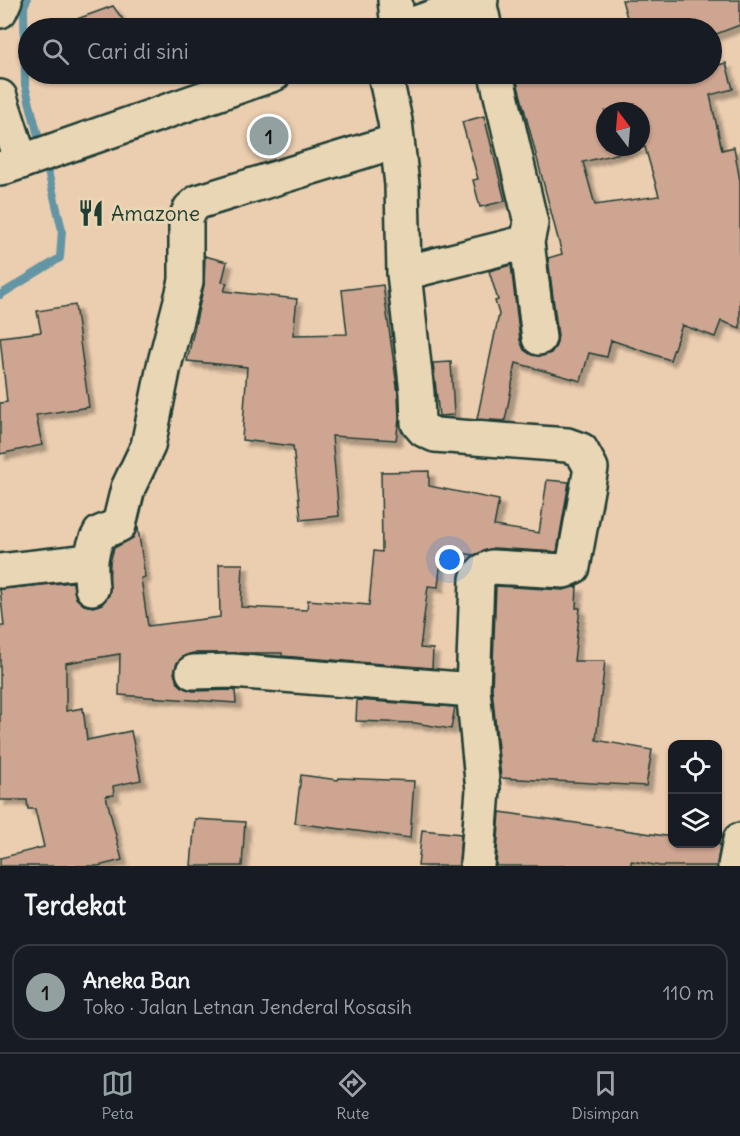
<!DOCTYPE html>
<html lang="id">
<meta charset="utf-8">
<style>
:root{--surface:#171b24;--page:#20242c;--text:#f1f3f6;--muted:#9ea1a6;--line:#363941;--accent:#92a19f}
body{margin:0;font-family:Delius,sans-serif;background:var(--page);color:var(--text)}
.controls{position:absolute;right:18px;bottom:18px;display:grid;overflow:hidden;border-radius:12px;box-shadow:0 2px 4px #0004}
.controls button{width:54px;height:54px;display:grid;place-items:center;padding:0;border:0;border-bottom:2px solid var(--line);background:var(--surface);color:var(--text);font:30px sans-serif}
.compass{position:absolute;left:596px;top:102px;width:54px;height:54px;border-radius:50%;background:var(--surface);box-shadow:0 2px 4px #0004;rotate:344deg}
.you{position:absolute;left:450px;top:560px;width:21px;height:21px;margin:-15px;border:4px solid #fff;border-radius:50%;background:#1a73e8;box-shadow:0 0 0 9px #1a73e833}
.badge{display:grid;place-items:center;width:39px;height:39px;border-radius:50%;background:var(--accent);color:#111;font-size:20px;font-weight:700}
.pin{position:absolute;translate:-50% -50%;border:3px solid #fff;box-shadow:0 2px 6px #0006}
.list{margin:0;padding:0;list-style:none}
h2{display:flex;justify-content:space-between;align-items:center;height:78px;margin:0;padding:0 24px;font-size:26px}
h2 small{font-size:20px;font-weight:400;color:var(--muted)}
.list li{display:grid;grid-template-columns:39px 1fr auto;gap:18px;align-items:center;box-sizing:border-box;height:96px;margin:0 12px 12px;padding:0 12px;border:2px solid var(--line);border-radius:18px}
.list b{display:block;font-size:22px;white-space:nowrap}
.list p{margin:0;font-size:20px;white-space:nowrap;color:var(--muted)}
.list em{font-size:20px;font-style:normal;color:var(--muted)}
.icon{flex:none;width:33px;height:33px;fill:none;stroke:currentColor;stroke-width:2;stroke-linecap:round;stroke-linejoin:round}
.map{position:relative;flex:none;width:740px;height:866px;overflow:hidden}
.search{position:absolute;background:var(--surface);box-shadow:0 2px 4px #0004;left:18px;right:18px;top:18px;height:66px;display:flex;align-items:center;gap:15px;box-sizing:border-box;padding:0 21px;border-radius:33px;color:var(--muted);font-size:22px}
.sheet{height:186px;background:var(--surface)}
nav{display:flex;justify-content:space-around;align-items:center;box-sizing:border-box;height:84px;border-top:2px solid var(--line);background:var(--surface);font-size:16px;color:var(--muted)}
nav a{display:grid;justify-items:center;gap:3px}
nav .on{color:var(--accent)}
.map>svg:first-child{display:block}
</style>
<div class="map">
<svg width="740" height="866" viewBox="0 0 740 866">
<defs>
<filter id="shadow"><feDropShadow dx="5.5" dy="5.5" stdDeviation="1.5" flood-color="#0004"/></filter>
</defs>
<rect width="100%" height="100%" fill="#ebcdaf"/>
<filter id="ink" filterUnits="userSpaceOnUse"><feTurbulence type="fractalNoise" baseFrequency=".0167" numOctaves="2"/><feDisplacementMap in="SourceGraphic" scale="12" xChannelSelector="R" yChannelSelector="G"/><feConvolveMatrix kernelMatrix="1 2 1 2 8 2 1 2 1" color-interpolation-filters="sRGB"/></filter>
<g filter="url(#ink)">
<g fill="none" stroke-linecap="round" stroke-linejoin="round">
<path stroke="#6395a5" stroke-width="8" d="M27,0l-3,6 1,79 16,62
M0,295l60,-37 2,-28 -17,-71"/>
</g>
<path fill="#cea591" stroke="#1f3d34" stroke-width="1.5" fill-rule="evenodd" filter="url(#shadow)" d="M622,0h118v25l-29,11v-8h-81z
M113,6l16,22h-70l-1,-2z
M726,63l7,26 -23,6 12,55 12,-3 6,34v147l-19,-7 -6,16 -33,-12 -12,35 -59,-20 -4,17 -18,-4 -8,28 -65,-18 -11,58 -28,-2 22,-105 -4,-13 3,-1 -9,-29 22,-6 9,75 4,10 8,5 10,1 9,-3 5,-7 2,-10 -10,-78 14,-4 -47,-180h50l2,8 35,-8h109v-7zM605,111h36v36h-36zM645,147l14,49 -64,9 -12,-43z
M484,116l21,85 -25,6 -7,-27 5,-1 -16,-57z
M205,256l22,6 -5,20 5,1 -3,8 73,8 -4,36 54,-1 -5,-44 41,-5 15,109 1,25 -3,21 -64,-4 7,80 -38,4 -8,-74 -51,-6 5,-73 -60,-6 17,-76z
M75,305l14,102 -53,8 6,30 -42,9v-51l7,-1 -7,-65 41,-5 -4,-21z
M451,362l3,53 -15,1 -6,-53z
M429,471v15l70,14 -5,26 45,7 8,-53 22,2 -12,70 -64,-4 -19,7 -32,-5 -4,37 -10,-1 -8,62 13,1 -1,19 -150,-12v-3h-89l-9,3 -7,7 -3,10 3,9 7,6 9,3 42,-1 1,13 -117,-8 1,-41 -54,9v48l17,-3 4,32 44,-9 10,49 -28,6 1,9 -8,1 16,64 -24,6h-98v-8l44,-11 -9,-38h-7l-1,-9h-27v-174h4l-4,-37 73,-7 3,16 8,7 9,2 9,-3 7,-9 1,-33 4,-14 19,-10 5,-10 7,49 -4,1 7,48 72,-9 -1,-53h24l-2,43 66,3 1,-10 61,5 5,-54 8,1 -1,-80z
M496,586l67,4 14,-4 -1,22h4l-6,53h31l-9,79 56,10 -6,36 -145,-8 -9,-89z
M357,700l98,7 -4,22 -36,-6 -59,-2z
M301,775l37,5 1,-2 75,3 -4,57 -115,-15z
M500,812l172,25v6l48,1 -3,22h-57l-29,-5v5h-135z
M195,819l50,3 -3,44h-51z
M422,830l39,4 -2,32h-41z"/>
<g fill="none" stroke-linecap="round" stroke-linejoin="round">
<defs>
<path id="minor" d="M395,0l3,28
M479,1l6,27
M0,11l5,-11
M385,74l10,47 7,64 2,88 13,120 1,30 6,7 11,5 132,10 14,5 10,18 -18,99 -9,4 -72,-4 -9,4 -6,8 -4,111 10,100 -6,76
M0,97l21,65
M527,242l12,96
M404,273l123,-31 4,-19 -35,-149
M0,571l90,-10
M92,588c-2,-21 -3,-36 8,-55l19,-8 9,-37 20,-42 16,-80 22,-85v-63l4,-9 8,-7 199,-61
M193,672l39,-1 241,19
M735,866l5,-26"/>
<path id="highway" d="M402,28l79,-28
M0,169l274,-95"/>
</defs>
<use href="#minor" stroke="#1f3d34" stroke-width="38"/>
<use href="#highway" stroke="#1f3d34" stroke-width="38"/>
<use href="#minor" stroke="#e9d6b4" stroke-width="33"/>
<use href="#highway" stroke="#e9d6b4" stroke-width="33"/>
</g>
</g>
<defs>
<symbol id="restaurant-bare" viewBox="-9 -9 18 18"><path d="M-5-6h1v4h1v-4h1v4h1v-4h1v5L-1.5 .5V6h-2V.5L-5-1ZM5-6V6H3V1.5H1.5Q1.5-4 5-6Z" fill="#1f3d34" stroke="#e9d6b4" stroke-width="2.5" paint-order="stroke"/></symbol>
</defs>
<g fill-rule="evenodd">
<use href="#restaurant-bare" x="72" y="194" width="38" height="38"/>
</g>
<g text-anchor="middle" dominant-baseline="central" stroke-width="6" stroke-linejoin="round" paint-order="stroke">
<g font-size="21" fill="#1f3d34" stroke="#e9d6b4" text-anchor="start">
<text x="111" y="213">Amazone</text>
</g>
</g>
</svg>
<div class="controls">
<button><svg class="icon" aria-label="locate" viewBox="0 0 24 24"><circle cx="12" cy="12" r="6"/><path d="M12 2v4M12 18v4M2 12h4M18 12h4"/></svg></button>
<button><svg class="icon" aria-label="layers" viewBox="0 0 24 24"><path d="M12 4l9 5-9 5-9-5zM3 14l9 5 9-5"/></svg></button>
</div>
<svg class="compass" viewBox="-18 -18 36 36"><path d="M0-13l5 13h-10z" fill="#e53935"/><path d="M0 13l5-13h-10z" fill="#9ea1a6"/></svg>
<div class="you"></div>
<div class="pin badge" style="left:269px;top:136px">1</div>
<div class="search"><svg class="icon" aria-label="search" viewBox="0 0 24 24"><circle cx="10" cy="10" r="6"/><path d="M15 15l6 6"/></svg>Cari di sini</div>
</div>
<section class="sheet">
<h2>Terdekat<small></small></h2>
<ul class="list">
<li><span class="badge">1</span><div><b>Aneka Ban</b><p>Toko · Jalan Letnan Jenderal Kosasih</p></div><em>110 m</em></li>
</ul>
</section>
<nav>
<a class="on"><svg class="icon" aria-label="map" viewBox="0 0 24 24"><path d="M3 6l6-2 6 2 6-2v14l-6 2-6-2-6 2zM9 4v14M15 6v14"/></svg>Peta</a>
<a><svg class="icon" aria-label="directions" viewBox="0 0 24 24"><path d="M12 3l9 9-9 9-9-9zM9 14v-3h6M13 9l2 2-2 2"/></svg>Rute</a>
<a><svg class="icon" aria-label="saved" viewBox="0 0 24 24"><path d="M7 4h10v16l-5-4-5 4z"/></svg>Disimpan</a>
</nav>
